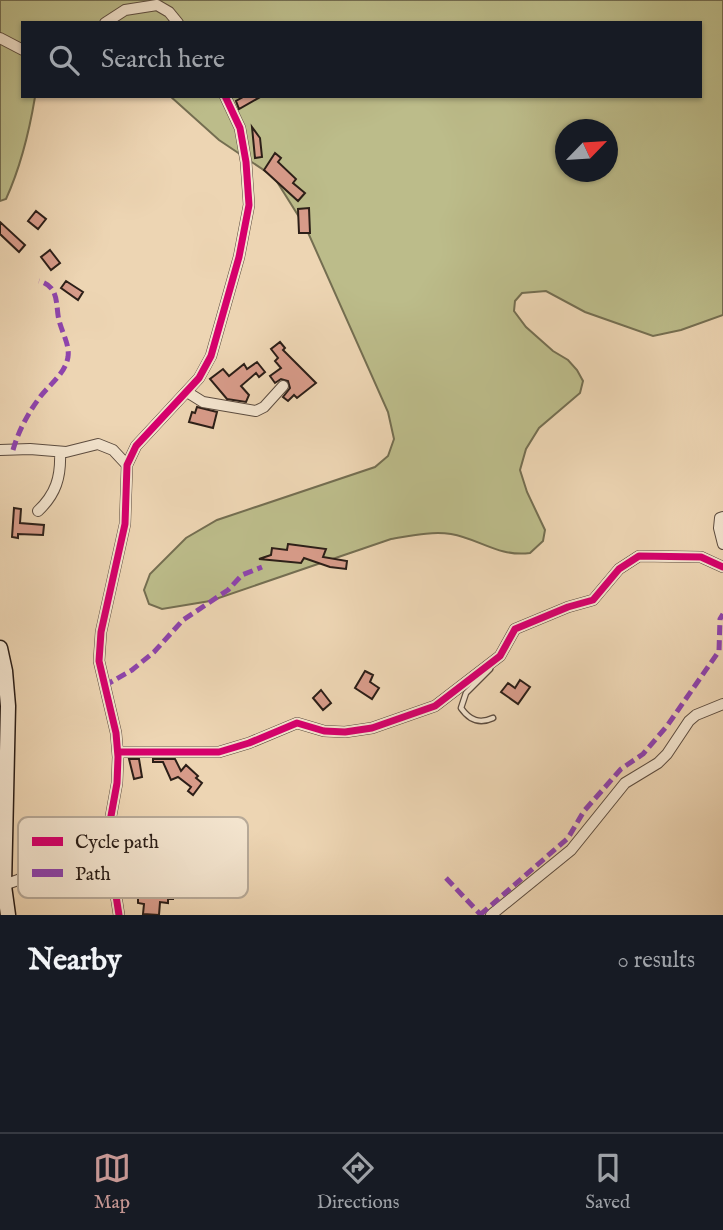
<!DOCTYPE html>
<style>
:root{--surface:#171b24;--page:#20242c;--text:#f1f3f6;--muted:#9ea1a6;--line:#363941;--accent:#c59692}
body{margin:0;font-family:"IM FELL English",serif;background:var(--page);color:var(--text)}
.compass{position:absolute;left:555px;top:119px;width:63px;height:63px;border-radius:50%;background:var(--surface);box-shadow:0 2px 5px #0004;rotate:65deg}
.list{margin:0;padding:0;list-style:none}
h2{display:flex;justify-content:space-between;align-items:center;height:91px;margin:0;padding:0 28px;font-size:30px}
h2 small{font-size:23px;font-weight:400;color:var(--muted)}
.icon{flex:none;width:38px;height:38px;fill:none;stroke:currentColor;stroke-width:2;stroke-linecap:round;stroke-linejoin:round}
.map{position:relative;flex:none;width:723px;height:915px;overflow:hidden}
.search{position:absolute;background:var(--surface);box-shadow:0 2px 5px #0004;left:21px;right:21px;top:21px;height:77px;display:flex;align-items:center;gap:18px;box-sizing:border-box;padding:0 24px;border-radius:0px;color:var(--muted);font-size:26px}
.sheet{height:217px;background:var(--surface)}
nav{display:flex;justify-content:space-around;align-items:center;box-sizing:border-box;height:98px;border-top:2px solid var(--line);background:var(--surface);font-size:19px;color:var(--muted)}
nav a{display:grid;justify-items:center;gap:4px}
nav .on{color:var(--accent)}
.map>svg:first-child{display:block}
</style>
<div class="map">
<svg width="723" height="915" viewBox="0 0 723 915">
<rect width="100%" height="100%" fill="#edd5b3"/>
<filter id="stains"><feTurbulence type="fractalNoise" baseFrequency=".00286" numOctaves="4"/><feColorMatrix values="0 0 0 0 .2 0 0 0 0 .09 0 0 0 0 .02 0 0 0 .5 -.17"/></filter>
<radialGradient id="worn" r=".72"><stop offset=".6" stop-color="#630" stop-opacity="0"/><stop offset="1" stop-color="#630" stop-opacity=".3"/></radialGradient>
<path fill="#bcbc8a" stroke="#746e51" stroke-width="2" fill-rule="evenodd" d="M0,0h723v315l-42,15 -28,6 -68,-24 -39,-21 -24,2 -7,8 -1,10 12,16 27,24 15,9 9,10 6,11 -3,12 -41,35 -13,21 -6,21 7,22 18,38 -2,11 -13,12c-32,4 -50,-14 -79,-19 -20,-3 -41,2 -60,5l-181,62 -48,8 -13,-5 -5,-14 6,-16 36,-36 31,-18 158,-53 13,-11 6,-17 -6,-27 -82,-184 -32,-51 -55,-37 -49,-44h530v-73h-677v73l12,1c-6,36 -14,69 -29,102l-6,2zM566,130h42v42h-42z"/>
<path fill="#d79b89" stroke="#2c1f18" stroke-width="2" d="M245,96h17l-23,13 -3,-8z
M252,127l8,11 2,19 -7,1z
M275,153l6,5 -3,4 18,17 -3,4 12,10 -7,8 -34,-31z
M309,208l1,25h-11l-1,-24z
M36,211l10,8 -8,10 -10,-8z
M0,222l25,23 -6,7 -19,-18z
M50,250l10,13 -9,7 -10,-13z
M66,281l17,11 -5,8 -17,-12z
M280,342l5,6 -2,2 33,33 -19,15 -3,-3 -6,6 -5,-4 7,-9 -2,-7 -7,-2 -6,4 -5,-7 11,-8 -6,-7 3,-3 -7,-9z
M257,362l8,10 -6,5 -3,-4 -15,13 8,9 -3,7 -19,-3 -17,-20 13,-10 6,7 15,-12 3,5z
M197,407l20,5 -4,16 -24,-6 3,-10 3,1z
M14,508l7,1 -1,14 24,2 -1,10 -25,-1v4l-6,-1z
M288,544l38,5 -3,8 24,4 -1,8 -16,-2 -26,-9 -3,5 -42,-4 12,-4 1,-7 15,2z
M365,671l8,4 -3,7 9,6 -7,11 -17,-11z
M520,680l10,7 -12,17 -17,-12 7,-9 7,5z
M321,690l10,13 -8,7 -10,-12z
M129,759h10l3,18 -8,2z
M153,759h22l6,12 5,-6 12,11 -2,2 6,5 -9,12 -5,-4 3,-4 -13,-10 -7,3 -8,-18h-10z
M159,848l10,2 -3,17h3l-1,11h4l1,21h-5v4l-8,-1 -1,13 -16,-1 1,-10 -6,-1v-10h12l1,-17 -7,-1 2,-11 10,2z"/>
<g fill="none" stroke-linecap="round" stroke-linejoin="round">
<defs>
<path id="lane" d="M490,669l-24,24 -5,15c9,13 19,16 32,10"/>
<path id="street" d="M105,23l20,-13 32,-5 12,7 9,11
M0,38l23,12
M187,392l16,10 53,9 8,-4 19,-21
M0,450l30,-1 36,3 32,-8 15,6 14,15
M38,511c18,-17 23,-34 22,-58
M723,517l-3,1 -1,10 4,16
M118,752h101l30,-9 48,-20 27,8 21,1 27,-4 63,-22 65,-50 15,-27 53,-22 25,-7 26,-31 20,-13 62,1 22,10
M1,886l17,-6 90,-50
M119,915l-12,-77 10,-55 1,-26 -2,-24 -17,-72 2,-29 24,-108 2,-59 9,-19 63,-68 12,-22 28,-99 10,-52 -3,-43 -6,-34 -15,-32
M491,915l80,-65 54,-67 33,-20 9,-9 22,-33 7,-6 27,-11"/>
<path id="secondary" d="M0,648l5,23 3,35 -4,180 4,29"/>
</defs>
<use href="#lane" stroke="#5c4c3f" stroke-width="7"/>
<use href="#street" stroke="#5c4c3f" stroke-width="12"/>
<use href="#secondary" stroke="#2c1f18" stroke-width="17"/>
<use href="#lane" stroke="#f3e4ce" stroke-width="4.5"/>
<use href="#street" stroke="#f3e4ce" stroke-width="10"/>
<use href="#secondary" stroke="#f3e4ce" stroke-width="14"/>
<path stroke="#8e44ad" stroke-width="5" stroke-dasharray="10 5" stroke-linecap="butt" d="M13,450c5,-18 15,-37 27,-53 10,-13 25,-23 28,-40 2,-14 -8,-27 -10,-42 -2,-16 -1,-29 -19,-34
M104,686l28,-16 22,-18 29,-32 45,-30 14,-15 20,-8
M446,878l35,37
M480,915l88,-77 16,-27 37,-42 22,-15 24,-28 52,-75 1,-32 3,-5"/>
<defs>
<path id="cycleway" d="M118,752h101l30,-9 48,-20 27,8 21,1 27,-4 63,-22 65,-50 15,-27 53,-22 25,-7 26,-31 20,-13 62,1 22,10
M119,915l-12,-77 10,-55 1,-26 -2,-24 -17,-72 2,-29 24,-108 2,-59 9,-19 63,-68 12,-22 28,-99 10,-52 -3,-43 -6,-34 -15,-32"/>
</defs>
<use href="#cycleway" stroke="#f3e4ce" stroke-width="11"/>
<use href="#cycleway" stroke="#d6006c" stroke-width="7"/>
</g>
<rect x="18" y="817" width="230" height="81" rx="10" fill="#f3e4ce" stroke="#b7a997" stroke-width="2"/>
<rect x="32" y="837" width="31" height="9" fill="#d6006c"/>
<rect x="32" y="869" width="31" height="8" fill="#8e44ad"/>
<g font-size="19" fill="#2c1f18">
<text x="75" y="848">Cycle path</text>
<text x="75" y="880">Path</text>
</g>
<rect width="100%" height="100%" filter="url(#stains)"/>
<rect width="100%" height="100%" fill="url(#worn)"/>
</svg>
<svg class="compass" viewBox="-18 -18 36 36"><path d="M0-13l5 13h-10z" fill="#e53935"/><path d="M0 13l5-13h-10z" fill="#9ea1a6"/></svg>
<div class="search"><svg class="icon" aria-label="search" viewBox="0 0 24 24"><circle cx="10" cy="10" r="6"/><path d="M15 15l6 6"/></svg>Search here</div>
</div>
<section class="sheet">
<h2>Nearby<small>0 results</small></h2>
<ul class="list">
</ul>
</section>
<nav>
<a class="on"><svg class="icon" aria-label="map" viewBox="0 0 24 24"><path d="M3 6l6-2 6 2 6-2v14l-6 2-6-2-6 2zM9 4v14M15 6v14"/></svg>Map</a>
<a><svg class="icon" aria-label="directions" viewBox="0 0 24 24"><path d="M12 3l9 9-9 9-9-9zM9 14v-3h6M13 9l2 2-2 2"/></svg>Directions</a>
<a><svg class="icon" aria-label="saved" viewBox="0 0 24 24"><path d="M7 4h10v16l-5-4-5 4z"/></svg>Saved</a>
</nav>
